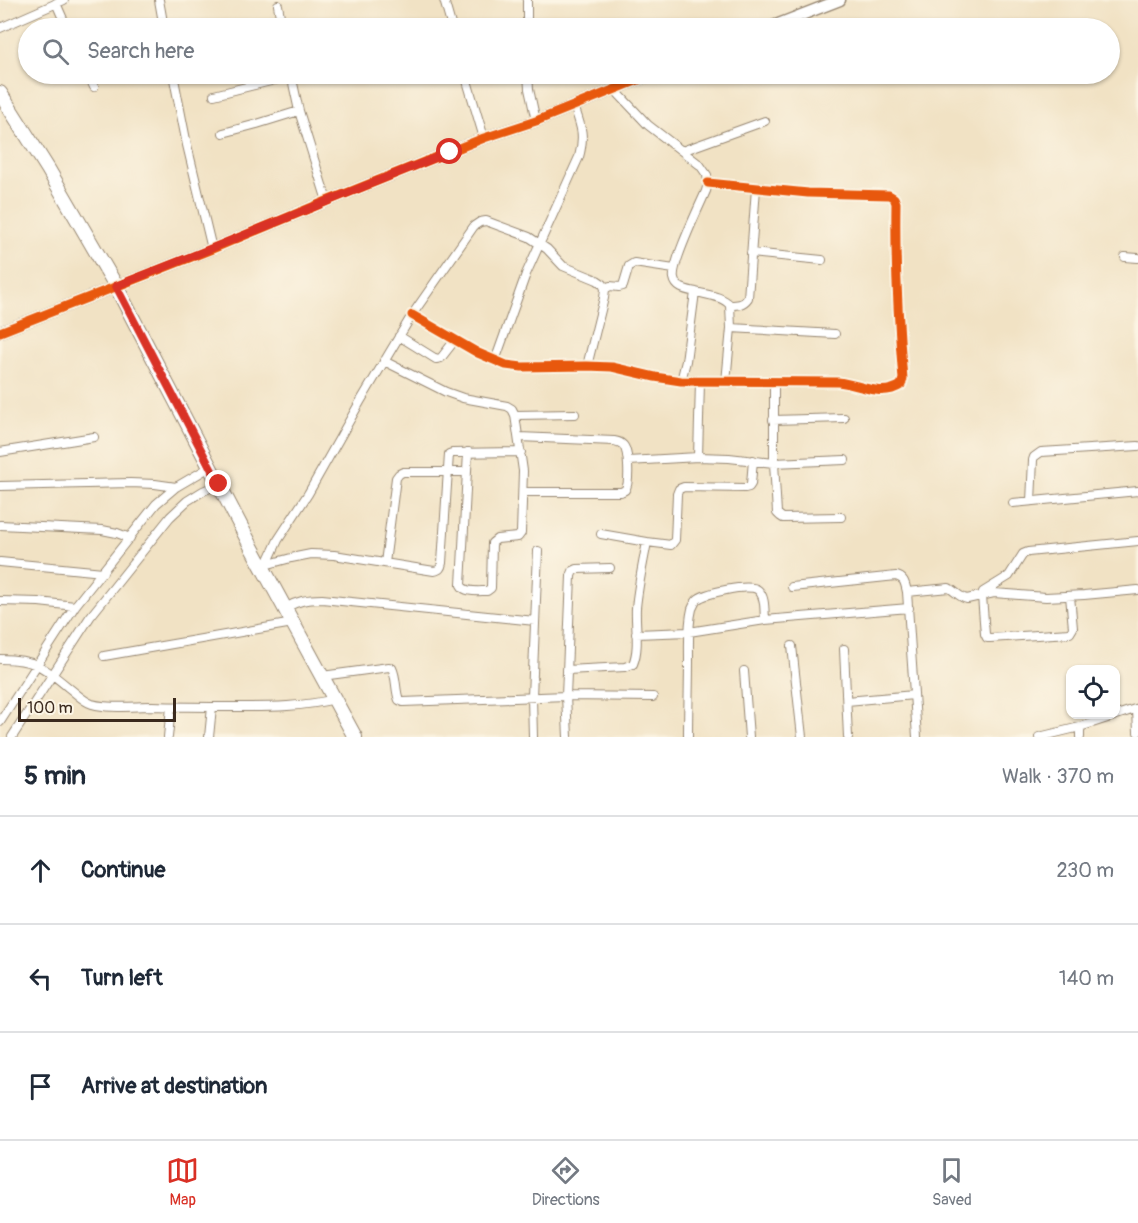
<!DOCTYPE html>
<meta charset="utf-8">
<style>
:root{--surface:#fff;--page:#f6f6f7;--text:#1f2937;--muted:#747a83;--line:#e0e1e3;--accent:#d93025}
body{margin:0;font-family:Pangolin,sans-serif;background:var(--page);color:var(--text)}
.controls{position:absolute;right:18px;bottom:18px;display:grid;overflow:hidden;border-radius:12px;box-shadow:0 2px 4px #0004}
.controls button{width:54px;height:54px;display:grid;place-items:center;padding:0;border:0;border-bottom:2px solid var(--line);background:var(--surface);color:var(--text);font:30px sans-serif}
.scale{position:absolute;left:18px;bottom:15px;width:158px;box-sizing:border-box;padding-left:6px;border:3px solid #3b2a1e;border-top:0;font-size:16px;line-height:21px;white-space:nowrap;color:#3b2a1e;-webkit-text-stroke:4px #fcf5e5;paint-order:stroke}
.stop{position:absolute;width:18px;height:18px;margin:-14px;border:4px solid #d93025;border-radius:50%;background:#fff}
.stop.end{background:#d93025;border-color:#fff;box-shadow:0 2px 6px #0008}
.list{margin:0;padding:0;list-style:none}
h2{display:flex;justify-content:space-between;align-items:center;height:78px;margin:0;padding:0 24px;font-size:26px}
h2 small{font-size:20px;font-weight:400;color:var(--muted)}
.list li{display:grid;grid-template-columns:39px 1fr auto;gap:18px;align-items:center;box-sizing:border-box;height:108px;padding:0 24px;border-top:2px solid var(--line)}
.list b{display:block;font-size:22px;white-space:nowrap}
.list em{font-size:20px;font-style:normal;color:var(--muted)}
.icon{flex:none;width:33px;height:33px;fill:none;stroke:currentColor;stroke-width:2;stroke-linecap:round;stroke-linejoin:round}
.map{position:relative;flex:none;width:1138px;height:737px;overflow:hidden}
.search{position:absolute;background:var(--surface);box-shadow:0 2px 4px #0004;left:18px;right:18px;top:18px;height:66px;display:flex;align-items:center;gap:15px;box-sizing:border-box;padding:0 21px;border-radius:33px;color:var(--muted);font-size:22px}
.sheet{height:402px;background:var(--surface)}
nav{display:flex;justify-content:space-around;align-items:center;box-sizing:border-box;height:84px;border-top:2px solid var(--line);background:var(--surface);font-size:16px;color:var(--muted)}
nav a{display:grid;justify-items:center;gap:3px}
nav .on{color:var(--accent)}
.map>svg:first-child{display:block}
</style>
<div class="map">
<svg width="1138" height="737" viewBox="0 0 1138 737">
<rect width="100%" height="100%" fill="#fcf5e5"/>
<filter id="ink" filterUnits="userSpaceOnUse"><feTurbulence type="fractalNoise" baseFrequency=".0167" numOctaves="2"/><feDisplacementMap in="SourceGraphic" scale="12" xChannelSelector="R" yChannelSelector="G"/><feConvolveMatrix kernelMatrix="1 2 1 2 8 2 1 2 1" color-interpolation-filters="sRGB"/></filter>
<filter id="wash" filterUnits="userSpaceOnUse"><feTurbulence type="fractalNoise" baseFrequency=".008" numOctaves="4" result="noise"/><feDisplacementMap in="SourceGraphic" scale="24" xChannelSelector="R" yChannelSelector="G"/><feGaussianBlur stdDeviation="1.35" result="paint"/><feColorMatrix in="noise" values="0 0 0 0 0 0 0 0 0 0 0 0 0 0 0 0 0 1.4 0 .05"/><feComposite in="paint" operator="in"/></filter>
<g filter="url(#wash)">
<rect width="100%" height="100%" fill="#f1e2c4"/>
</g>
<g filter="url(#ink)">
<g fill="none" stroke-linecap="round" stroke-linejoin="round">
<defs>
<path id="minor" d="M159,0l5,28
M444,0l8,28
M527,0v28
M56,3l11,25
M278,5l4,23
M0,28l64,-28
M262,28l19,-3
M88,74l6,13
M173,74l14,71 25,104
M291,74l8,37 28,90
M465,74l19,64
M528,74l1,15 7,32
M614,89l34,36 52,40 7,10 1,8 -2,8c-7,16 -35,74 -32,87 2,11 13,12 22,14 11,3 26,4 34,13l1,23 -5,54
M214,95l77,-19
M223,133l34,-9 42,-13
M682,151l83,-30
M751,253l71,7
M1125,257l13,1
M605,289l5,-3 9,1 4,-1 6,-20 5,-3 40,6
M730,305c7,0 13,0 18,-7l8,-110
M412,315l66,38 28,12 16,2 65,-1 25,1 43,10 26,4 157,1c21,2 43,16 63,3l2,-6c-5,-59 -8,-117 -7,-176l-2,-5 -5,-3 -81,-2 -100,-10
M731,328l104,6
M399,336l37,23 5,-1 14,-18
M384,361l62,31 17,6 44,8 5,3 3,6 8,56 -2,62 -3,4 -21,2 -5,4 -1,45 -4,3c-9,0 -22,2 -26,-6l7,-133
M495,361l31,-87 53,-117c6,-22 2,-31 -5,-51
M681,381l5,-20 9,-69
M774,382v81l3,50 3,3 3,2 58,-1
M515,415l60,-1
M773,420l71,-2
M519,437l95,4c5,1 6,1 9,4 6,6 7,39 2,45 -1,1 -3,1 -4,2h-98
M0,452l94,-15
M698,457l2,-75
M628,461l70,-4 31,1 45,5 71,-3
M0,486l130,-3 25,1 21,3
M1031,501l2,-41 1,-3 7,-5 97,-6
M1013,503l125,-12
M0,525l102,5 15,3 13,5
M601,534l46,8 24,3 4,-5 2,-46 2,-5 5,-2 61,1 4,-1 2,-3 2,-24
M0,562l103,10
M385,563l11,-85 3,-4 4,-2h63
M267,564l11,-24 30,-46 52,-92 52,-87 62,-89 6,-4 6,-1 43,16 18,12 16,17 34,14 6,4 2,5 -1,9 -17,68
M265,565l26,-7 20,-4 23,1 100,16c6,-1 7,-3 8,-8l7,-109 3,-1 69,-1
M792,587l104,-11c9,2 9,8 11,16l10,145
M907,592l42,-4c6,3 11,10 18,11l27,-6 52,4 38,-2 54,-5
M1070,596l3,32 -3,5 -80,5h-3l-2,-4 -3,-38 1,-4 26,-16 14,-22 5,-2 110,-11
M0,601l39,1 36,4
M285,608c12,-7 22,-9 37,-9l213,22
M636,634l53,-2 76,-12 144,-12
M792,646l10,91
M844,649l4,88
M104,656l189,-33
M0,659c35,0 44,8 69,29 8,6 14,13 23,16 17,5 42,2 60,2 29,1 58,1 87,1 33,0 64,0 96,-8
M567,670l58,-3 8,-3c7,-17 2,-38 3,-56 2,-22 7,-44 11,-66
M744,671l5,66
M322,676l67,-9 3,1c5,10 3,22 7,32l4,2 163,-6 87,1
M847,701l67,-6
M1137,709l1,23
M0,722l75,-116 81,-102 20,-17 34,-20
M12,737l78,-120 80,-100 17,-16 16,-10 16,-7
M168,737l3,-30
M209,737l3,-30
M533,737l-1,-40 6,-146
M568,737l-2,-41 5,-120 2,-5 4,-2 33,-1
M688,737c0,-26 1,-52 1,-78 0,-17 -1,-34 3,-50 1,-2 3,-7 5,-9 7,-7 53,-17 61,-10 8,7 6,21 7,30
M1039,737l41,-10 58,-19
M1080,737v-10"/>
<path id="tertiary" d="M768,28l72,-28
M0,332l212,-83 115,-48 157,-63 52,-17 117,-47"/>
<path id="primary" d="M0,93l48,76 68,117 136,262 103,189"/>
</defs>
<use href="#minor" stroke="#968671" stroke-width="10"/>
<use href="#tertiary" stroke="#968671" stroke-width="13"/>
<use href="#primary" stroke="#968671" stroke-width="16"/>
<use href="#minor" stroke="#fff" stroke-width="8"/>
<use href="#tertiary" stroke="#fff" stroke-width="10"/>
<use href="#primary" stroke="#fff" stroke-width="14"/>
<defs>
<path id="cycleway" d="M412,315l66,38 28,12 16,2 65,-1 25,1 43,10 26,4 157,1c21,2 43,16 63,3l2,-6c-5,-59 -8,-117 -7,-176l-2,-5 -5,-3 -81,-2 -100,-10
M0,332l212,-83 115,-48 157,-63 52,-17 117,-47"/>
</defs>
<use href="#cycleway" stroke="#fcf5e5" stroke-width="13"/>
<use href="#cycleway" stroke="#e8590c" stroke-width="9"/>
</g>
</g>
<g fill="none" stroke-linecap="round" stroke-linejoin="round" filter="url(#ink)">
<path stroke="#d93025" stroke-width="8" d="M219,484l-103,-198c112,-43 222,-90 334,-134"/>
</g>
</svg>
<div class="controls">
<button><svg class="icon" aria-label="locate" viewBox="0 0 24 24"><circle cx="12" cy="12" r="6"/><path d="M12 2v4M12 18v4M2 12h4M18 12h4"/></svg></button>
</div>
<div class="scale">100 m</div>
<div class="stop" style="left:450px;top:152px"></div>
<div class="stop end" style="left:219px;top:484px"></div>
<div class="search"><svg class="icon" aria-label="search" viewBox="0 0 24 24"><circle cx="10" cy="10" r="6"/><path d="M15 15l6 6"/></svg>Search here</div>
</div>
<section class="sheet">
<h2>5 min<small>Walk · 370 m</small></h2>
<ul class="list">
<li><svg class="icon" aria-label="ahead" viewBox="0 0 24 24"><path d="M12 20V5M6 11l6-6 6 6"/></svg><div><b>Continue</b></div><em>230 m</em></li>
<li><svg class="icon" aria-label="left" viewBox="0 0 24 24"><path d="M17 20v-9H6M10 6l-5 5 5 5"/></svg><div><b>Turn left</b></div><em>140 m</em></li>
<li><svg class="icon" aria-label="arrive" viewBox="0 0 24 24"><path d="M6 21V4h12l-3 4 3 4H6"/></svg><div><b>Arrive at destination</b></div></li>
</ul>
</section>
<nav>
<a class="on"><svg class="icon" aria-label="map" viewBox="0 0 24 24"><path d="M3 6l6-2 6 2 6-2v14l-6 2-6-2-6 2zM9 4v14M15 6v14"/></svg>Map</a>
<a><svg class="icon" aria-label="directions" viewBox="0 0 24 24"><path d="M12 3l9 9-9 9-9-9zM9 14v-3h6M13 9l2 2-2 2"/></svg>Directions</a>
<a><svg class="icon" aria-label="saved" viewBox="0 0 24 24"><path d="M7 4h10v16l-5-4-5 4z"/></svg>Saved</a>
</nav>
